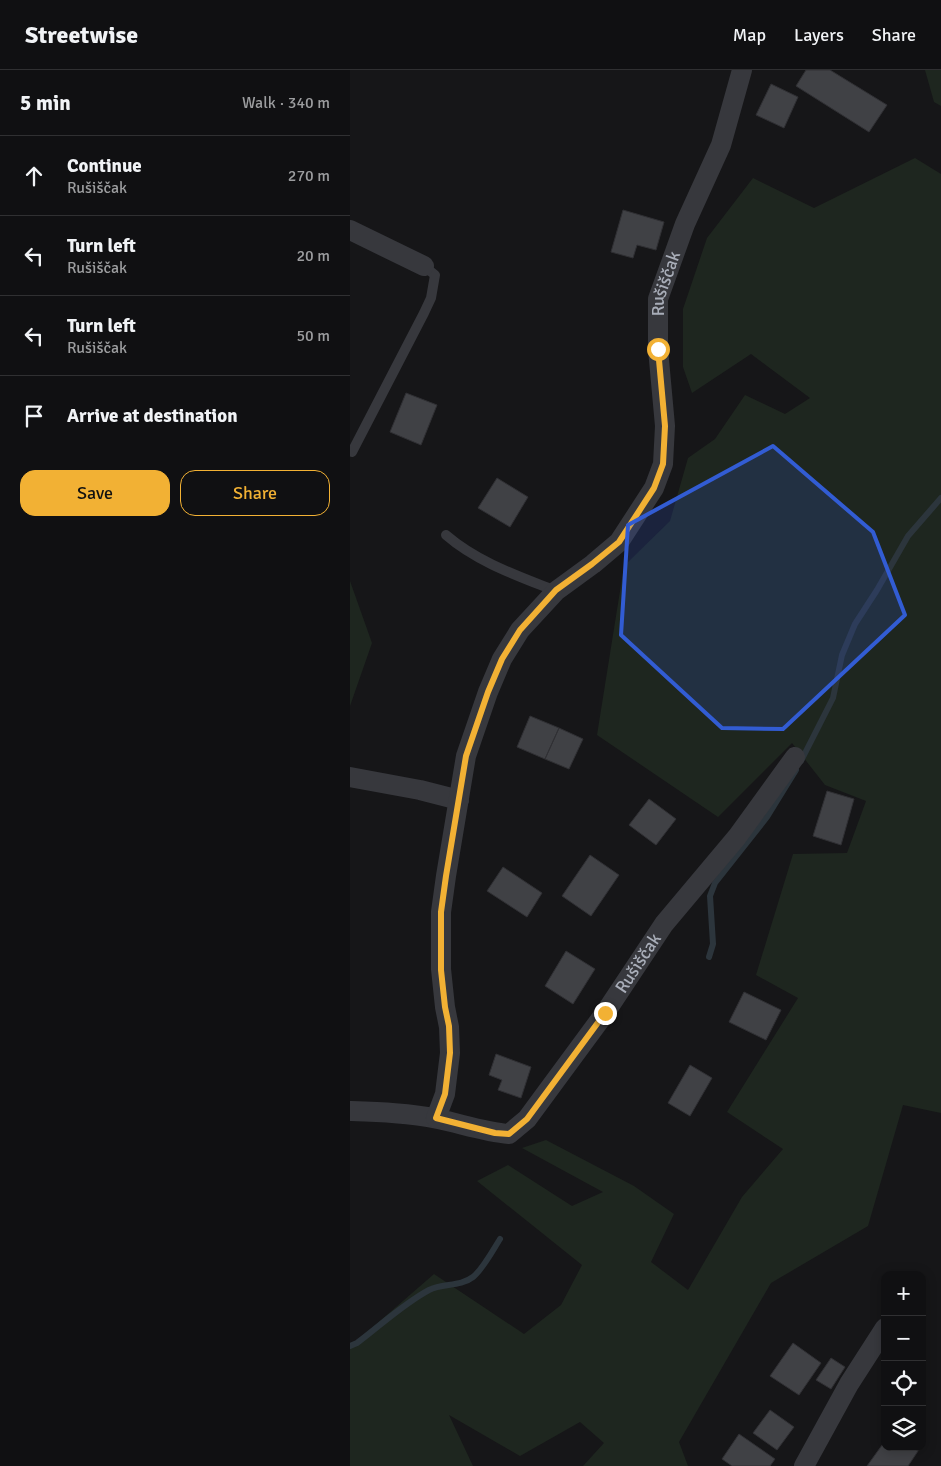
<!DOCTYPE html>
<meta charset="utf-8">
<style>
:root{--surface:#101012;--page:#19191b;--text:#f1f3f6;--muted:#9c9d9f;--line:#303032;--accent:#f2b134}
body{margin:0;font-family:Signika,sans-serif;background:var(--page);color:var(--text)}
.controls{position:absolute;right:15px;bottom:15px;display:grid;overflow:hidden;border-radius:10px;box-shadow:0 2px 12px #0003}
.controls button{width:45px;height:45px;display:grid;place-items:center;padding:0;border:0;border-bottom:1px solid var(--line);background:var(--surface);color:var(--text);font:25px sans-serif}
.stop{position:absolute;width:15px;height:15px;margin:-11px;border:4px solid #f2b134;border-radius:50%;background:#fff}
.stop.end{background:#f2b134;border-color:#fff;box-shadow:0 1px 5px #0008}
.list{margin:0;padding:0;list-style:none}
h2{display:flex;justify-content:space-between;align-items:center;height:65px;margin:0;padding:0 20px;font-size:21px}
h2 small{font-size:16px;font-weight:400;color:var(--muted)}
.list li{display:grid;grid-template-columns:32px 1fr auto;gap:15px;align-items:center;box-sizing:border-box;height:80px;padding:0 20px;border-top:1px solid var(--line)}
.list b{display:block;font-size:19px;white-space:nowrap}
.list p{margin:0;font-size:16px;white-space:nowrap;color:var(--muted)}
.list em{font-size:16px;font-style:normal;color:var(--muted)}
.actions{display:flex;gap:10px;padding:15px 20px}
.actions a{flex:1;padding:11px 0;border:1px solid var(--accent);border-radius:15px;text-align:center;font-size:18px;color:var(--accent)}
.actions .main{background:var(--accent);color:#111}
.icon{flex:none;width:28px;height:28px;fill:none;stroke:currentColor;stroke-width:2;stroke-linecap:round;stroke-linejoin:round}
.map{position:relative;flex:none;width:591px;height:1396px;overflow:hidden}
header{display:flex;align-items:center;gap:30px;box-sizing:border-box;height:70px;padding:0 25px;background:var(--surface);border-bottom:1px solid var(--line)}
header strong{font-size:24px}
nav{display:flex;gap:28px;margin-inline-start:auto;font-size:18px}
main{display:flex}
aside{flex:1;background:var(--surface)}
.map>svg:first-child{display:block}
</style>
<header>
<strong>Streetwise</strong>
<nav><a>Map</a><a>Layers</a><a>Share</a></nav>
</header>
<main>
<aside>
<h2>5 min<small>Walk · 340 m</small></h2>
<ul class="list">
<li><svg class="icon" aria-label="ahead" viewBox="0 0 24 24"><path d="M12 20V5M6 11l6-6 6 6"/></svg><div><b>Continue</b><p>Rušiščak</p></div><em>270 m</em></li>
<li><svg class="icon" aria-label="left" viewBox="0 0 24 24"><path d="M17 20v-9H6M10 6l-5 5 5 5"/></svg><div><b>Turn left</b><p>Rušiščak</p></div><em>20 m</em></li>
<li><svg class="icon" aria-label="left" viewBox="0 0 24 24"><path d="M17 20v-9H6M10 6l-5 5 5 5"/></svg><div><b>Turn left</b><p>Rušiščak</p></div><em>50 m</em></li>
<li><svg class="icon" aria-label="arrive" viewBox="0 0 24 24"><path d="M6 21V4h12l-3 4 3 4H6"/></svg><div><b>Arrive at destination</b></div></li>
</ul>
<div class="actions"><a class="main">Save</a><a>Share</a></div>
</aside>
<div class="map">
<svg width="591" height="1396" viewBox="0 0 591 1396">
<rect width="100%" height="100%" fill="#161618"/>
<path fill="#1e261f" d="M575,0h16v36l-7,-4z
M565,88l26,16v939l-38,-8 -35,121 -97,57 -92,159 9,24h-105l21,-23 -24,-21 -60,34 -71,-41 24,51h-123v-119l84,-73 90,60 37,-29 21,-40 -105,-84 31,-16 64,41 31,-14 -81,-44 24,-8 88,46 40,28 -23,48 37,28 54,-93 41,-48 -56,-37 71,-114 -42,-23 37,-121 54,-1 19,-52 -41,-16 -33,-42 -74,74 -121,-82 27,-169 46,-45 18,-63 27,-19 30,-44 40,19 25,-16 -59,-44 -59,39 -9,-26v-58l24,-71 46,-60 61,30z
M0,511l22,62 -22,63z"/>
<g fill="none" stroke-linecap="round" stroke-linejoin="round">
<path stroke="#2c353c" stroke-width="6" d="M451,691l32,-63 9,-43 13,-31 22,-34 31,-54 33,-38
M359,887l4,-13 -3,-48 5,-13 52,-66 29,-47
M0,1276l7,-3c24,-18 46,-39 72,-53 14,-7 31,-3 44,-13 10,-8 20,-27 27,-38"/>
</g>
<path fill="#404145" stroke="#303034" d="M456,0h24l57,35 -18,27 -73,-46z
M421,14l27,13 -14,31 -28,-13z
M273,140l41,12 -8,28 -19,-5 -4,13 -22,-6z
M56,323l31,12 -16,40 -31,-13z
M147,408l31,19 -18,30 -32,-19z
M180,646l29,12 -14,31 -28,-12z
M209,658l24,11 -14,30 -24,-10z
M477,721l27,8 -13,46 -28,-9z
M299,729l27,20 -20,26 -27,-20z
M240,785l29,20 -28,41 -29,-20z
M153,797l39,26 -15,24 -40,-26z
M216,881l29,18 -22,35 -28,-18z
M394,922l37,18 -15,30 -37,-18z
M146,984l35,13 -10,31 -23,-8 4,-10 -13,-5z
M340,995l22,13 -22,38 -22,-13z
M443,1273l28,20 -22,32 -29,-19z
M481,1288l14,9 -14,22 -15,-9z
M420,1340l24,17 -17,23 -24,-17z
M389,1364l36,25 -5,7h-38l-10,-7z
M535,1371v6h27l6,4 -10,15h-41z"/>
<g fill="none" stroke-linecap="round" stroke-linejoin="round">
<path stroke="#37383d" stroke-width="10" d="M2,382l72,-139 7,-15 4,-23 -11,-9
M96,465c31,27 72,41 110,56"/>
<g stroke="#37383d" stroke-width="20">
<path d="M0,160l74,36"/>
<path d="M0,707l70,13 39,10"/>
<path id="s1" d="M0,1041c29,1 60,2 88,8 24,5 47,13 71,15l18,-15 78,-106 59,-89 73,-87 58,-80"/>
<path id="s2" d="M86,1048l9,-24 5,-41 -1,-26 -4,-20 -4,-38v-57l5,-36 20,-120 22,-64 14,-33 18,-29 36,-39 37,-27 26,-22 35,-54 9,-24 2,-38 -7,-77v-50l27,-75 36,-79 21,-75"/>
<path d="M454,1396l45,-82 36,-56"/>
</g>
</g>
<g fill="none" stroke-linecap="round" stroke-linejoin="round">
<path stroke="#f2b134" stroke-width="6" d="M255,943l-78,106 -18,15 -14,-1 -59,-15 9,-24 5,-41 -1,-27 -4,-19 -4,-37v-58l5,-36 20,-120 22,-64 14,-33 18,-29 36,-40 36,-26 27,-22 35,-54 9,-24 2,-38 -7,-77"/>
</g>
<path fill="#325cd3" fill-opacity="0.2" stroke="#325cd3" stroke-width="4" stroke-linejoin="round" d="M423,376l100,86 32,83 -122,114 -61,-1 -101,-93 7,-110z"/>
<g text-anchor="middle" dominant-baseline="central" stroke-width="5" stroke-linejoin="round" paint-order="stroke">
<g font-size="18" fill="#a8adb8" stroke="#111113">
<text stroke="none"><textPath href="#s2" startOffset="909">Rušiščak</textPath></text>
<text stroke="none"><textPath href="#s1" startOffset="376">Rušiščak</textPath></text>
</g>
</g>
</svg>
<div class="controls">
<button>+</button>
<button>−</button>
<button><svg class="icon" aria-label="locate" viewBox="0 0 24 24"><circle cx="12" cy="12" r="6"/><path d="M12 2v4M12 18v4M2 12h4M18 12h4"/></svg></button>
<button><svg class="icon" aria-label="layers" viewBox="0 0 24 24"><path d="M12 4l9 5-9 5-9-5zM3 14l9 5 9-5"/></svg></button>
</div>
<div class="stop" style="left:308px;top:279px"></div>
<div class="stop end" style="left:255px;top:943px"></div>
</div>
</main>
